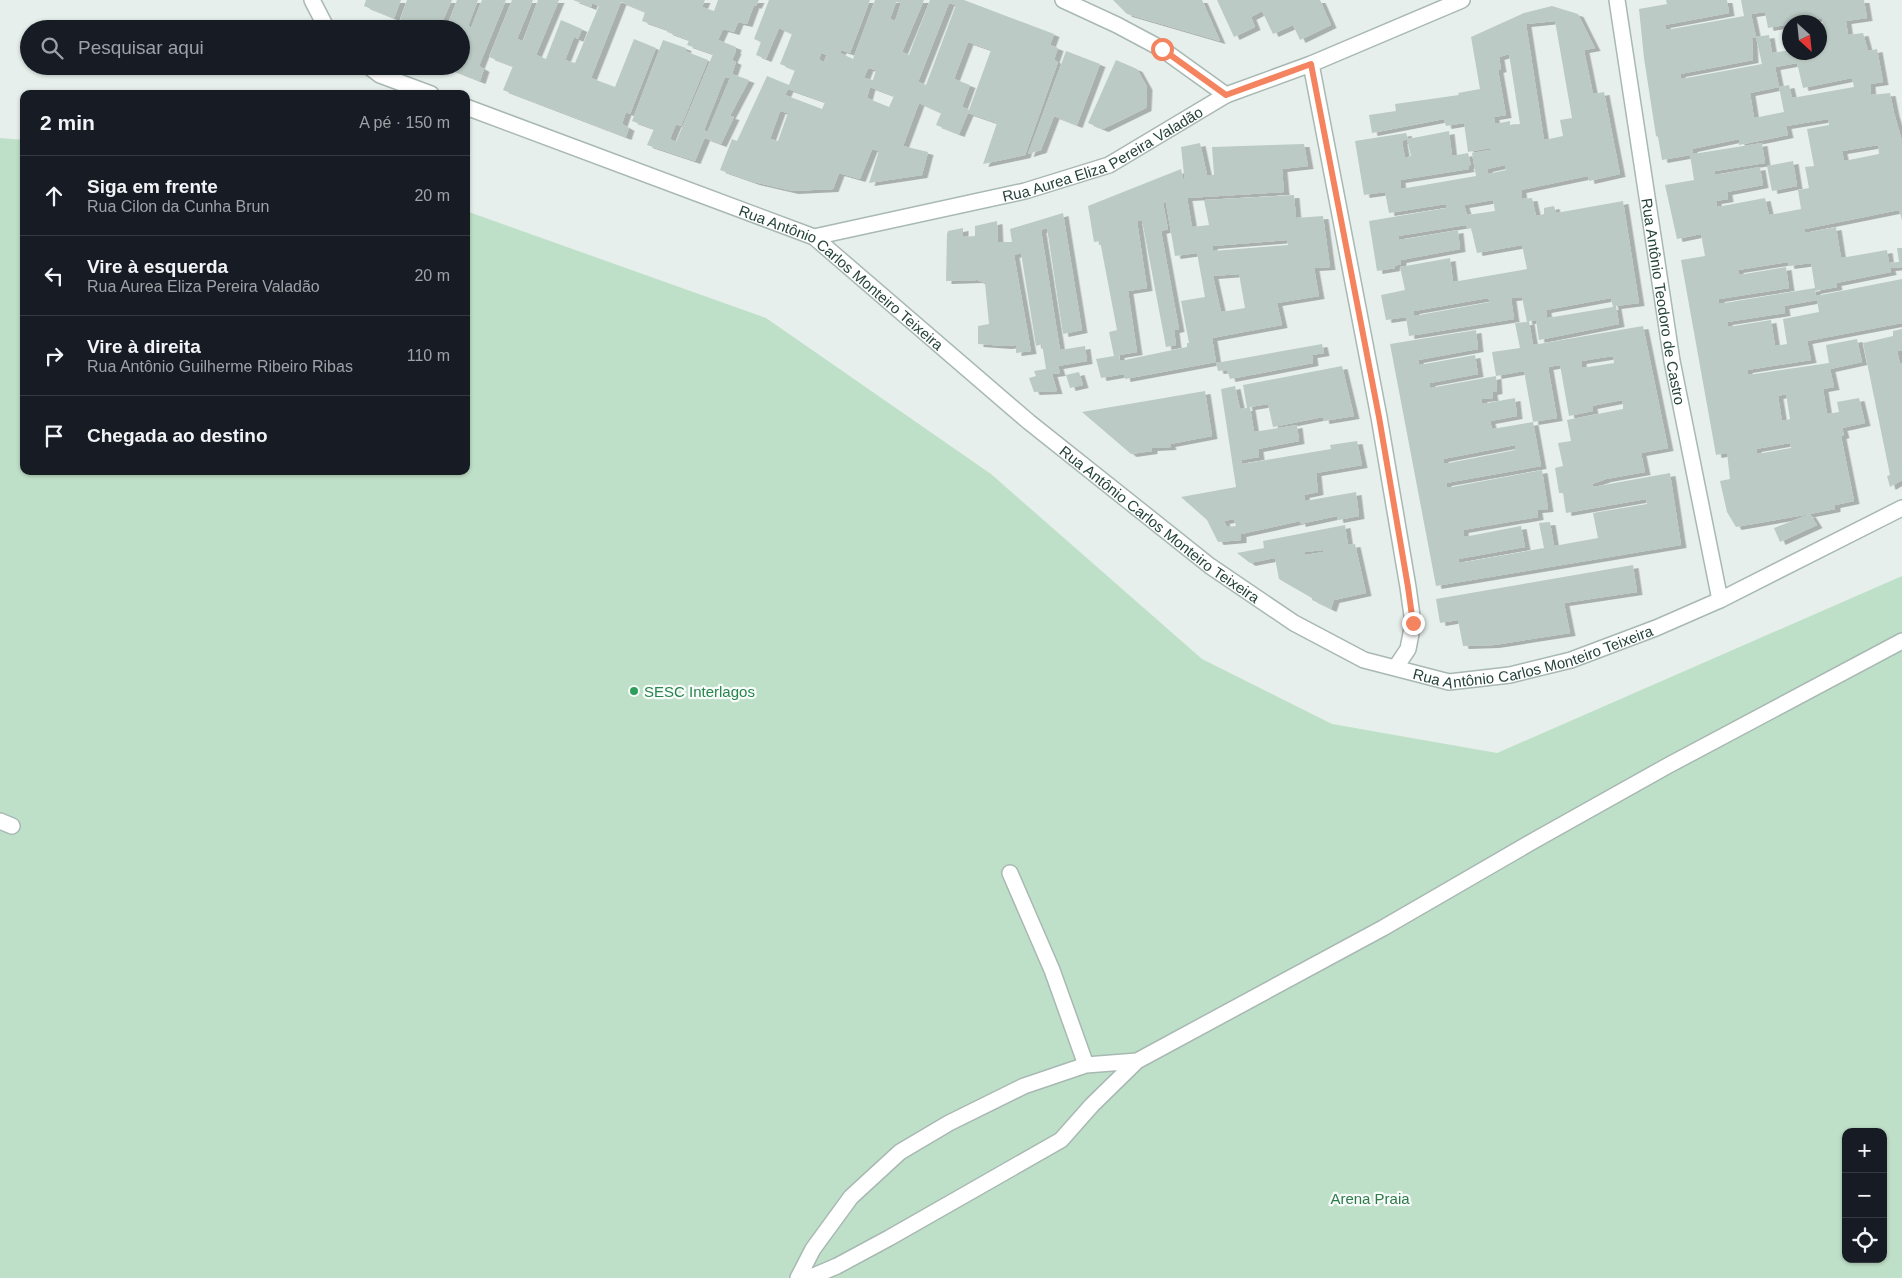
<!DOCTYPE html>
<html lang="pt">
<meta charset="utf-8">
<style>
:root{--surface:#171b24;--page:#242831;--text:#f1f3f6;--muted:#9ea1a6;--line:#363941}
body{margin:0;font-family:Helvetica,sans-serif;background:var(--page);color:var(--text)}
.controls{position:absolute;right:15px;bottom:15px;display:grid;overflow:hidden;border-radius:10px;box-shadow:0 1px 4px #0004}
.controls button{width:45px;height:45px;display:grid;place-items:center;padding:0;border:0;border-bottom:1px solid var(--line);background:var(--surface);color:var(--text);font:25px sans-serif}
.compass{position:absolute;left:1782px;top:15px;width:45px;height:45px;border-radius:50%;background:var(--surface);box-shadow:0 1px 4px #0004;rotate:153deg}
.stop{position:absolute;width:15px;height:15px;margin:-11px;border:4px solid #f4845f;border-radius:50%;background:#fff}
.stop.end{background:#f4845f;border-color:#fff;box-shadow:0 1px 5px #0008}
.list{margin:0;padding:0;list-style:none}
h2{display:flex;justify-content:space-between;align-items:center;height:65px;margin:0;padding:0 20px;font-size:21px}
h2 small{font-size:16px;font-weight:400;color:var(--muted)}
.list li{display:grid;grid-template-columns:32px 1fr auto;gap:15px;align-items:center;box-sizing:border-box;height:80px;padding:0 20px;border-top:1px solid var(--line)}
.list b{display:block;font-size:19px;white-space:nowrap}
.list p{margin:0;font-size:16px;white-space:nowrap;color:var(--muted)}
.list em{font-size:16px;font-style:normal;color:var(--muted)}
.icon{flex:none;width:28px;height:28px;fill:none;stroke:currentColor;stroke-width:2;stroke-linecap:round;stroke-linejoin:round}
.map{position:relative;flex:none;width:1902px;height:1278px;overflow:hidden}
.search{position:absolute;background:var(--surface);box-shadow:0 1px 4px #0004;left:20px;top:20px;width:450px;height:55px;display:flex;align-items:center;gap:12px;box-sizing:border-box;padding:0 18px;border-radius:28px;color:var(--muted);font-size:19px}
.panel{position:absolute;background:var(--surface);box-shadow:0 1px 4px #0004;left:20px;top:90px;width:450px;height:385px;border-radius:10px}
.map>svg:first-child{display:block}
</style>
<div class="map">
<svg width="1902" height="1278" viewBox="0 0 1902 1278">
<defs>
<filter id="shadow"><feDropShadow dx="5.5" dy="3" stdDeviation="0" flood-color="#0004"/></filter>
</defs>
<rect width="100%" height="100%" fill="#e6efeb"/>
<path fill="#bfe0c8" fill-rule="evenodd" d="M0,138l24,2v331h442v-260l300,107 225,156 211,185 130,65 165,29 405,-177v702h-1902zM1846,1132h37v127h-37z"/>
<path fill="#bbcac4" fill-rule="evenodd" filter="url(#shadow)" d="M366,0h35l-7,18 -30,-12z
M407,0h45l-13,29h-49l3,-8 6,2z
M457,0h21l-10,26 3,2 11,-28h24l-27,66 5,3 -4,12 -38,-15h19v-37h-15z
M512,0h21l-16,39 6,2 15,-41h21l-23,55 10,4 15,-39 21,9 -4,10 -4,-2 -9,23 10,3 24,-57 -7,-3 -1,4 -18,-7h132l-3,7 12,4 4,-11h41l-3,6 -2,-1 -7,19 -9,-2 -4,10 -11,-3 -5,11 18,7 -1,4h1l-4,9 4,2 -4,12 17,6 -19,36 4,1 -13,27 -16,-6 25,-60 -5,-1 -21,53 3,2 -12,29 -48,-16 7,-16 -22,-8 31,-81 23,8 -1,3 23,9 -27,66 -5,-2 -6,15 6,3 37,-88 -26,-9 2,-5 -22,-8 1,-2 -26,-9 3,-9 -24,-10 -30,76 24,9 19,-48 22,9 -26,66 -4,-2 -4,12 7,4 -3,9 -123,-47 10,-24 -24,-9z
M769,0h101l-20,53 -9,-3 -1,3 13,6 22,-59h49l-22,52 7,3 21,-55h34l90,34 -4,11 8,3 -4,12 4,2 -33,93 -42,9 14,-41 -29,-10 -9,21 -23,-9 5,-12 -22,-10 -16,43 25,6 -6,23 -53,8 10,-32 -7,-2 -12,30 -21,-6 -6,16 -40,2 -39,-9 -34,-12 12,-31 5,2 30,-65 22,9 6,-15 -15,-6 12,-30 -13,-6 -13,31 -10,-4 5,-13 -7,-3zM896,2l5,1 -6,18 -5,-2zM949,3l7,2 -30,80 -8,-3zM968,42l23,8 -22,60 -7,-3 8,-22 -16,-6zM821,53l6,2 -3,7 -5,-2zM868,68l8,2 -3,10 -9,-2zM870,87l24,9 -5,11 -22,-9zM788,89l37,13 -3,7 -37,-14zM780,111l8,2 -10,28 -8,-2z
M1113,0h89l18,41 -93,-27z
M1217,0h103l11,25 -31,15 -7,-15 -20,9 -11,-23 -11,6 4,10 -21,10z
M1666,0h61l2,13 -64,12 1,5 78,-14 -3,-16h123l3,18 -21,3 2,14 15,-2 5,18 9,-2 6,33 -13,2 1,11 19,-2 4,20 8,28v79l-3,-10 -94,19v4l31,-6 5,31 46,-8 2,13 10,-1 -2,-14h5v19l-12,1 1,4 -55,11 1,4 -22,4 1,5 86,-17v44l-95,18 4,19 -64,10 1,5 81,-12 -3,-18 31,-6 5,23 -32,7 4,18 -11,2 4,25 12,-2 -2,-10 22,-4 6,25 -23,5 2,7 -3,1 13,65 -19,4v4l-25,5 7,11 -37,17 -6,-14 36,-14 -74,13 -9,-15 -7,-31 10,-2 -3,-26 -11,2 -35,-195 24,-4 -4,-22 -24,5 -12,-54 29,-5 -4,-25 -28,5 -4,-23 -2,-1 -12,-78 -5,-49 28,-5zM1765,12l3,16 22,-4v-2l32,-4 1,7 -3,1v26h-30v-2l-18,3 -3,-18 -13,2 6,27 -81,15 -1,-5 73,-14 -1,-22 4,-1 -5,-23zM1797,63l6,25 49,-10 2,9 -62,11 -3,-13 -10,2 5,25 -30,6 -4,-25 29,-6 -4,-20zM1828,119l1,6 -22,4 7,37 -9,1 4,21 -11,2 3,19 -32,6 -4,-17 -48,9 -1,-6 12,-2 -1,-7 36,-7 -3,-18 -45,8v-4l50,-8 -3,-20 -69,11 -1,-5 47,-10v6l49,-10 -2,-9zM1878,145l1,9 -35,7 -2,-10zM1788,262l1,4 22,-3 4,25 -96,16v-5l70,-11 -3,-21 -47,8 -1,-5zM1817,300l2,12 -36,7 4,25 -12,2 -4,-26 -43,7 -1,-5 58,-9 -1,-7zM1786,394l4,25 -8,2 -4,-25zM1790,443l1,5 -34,6 -1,-5z
M1552,6l26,8 17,34 -11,2 9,44 11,-2 16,82 -31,7 -1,-5 -67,14 1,9 10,-1 4,18 8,-2v-6l10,-2 2,7 67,-12 16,102 -23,3 3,18 -80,16 -3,-20 -7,1 4,24 110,-19 25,122 -27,5 4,19 -39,7 -14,5 1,3 77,-14 11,72 -245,41 -46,-242 86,-14 2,19 -60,11 1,5 56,-10 3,19 -48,9v5l66,-12 1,15 -5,1 1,6 -11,1v5l33,-6 2,18 -27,5 2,8 41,-7 -9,-51 -28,5 -4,-24 28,-4 -5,-25 12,-1 -5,-25 -11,1 3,21 -105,17 -3,-19 -20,3 -5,-25 24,-5 -5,-23 50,-9 3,24 74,-13 -5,-24 -45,8 -6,-25h-5v-3l-68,11 1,4 59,-10 2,19 -59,11v4l-7,2 1,2 -18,3 -8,-50 77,-13v-4l-57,9 -4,-21 -21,3 -9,-54 51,-8 2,6 41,-8 3,25 16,-3 3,13h-3l1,3 -69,11 1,9 75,-13 -4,-23 18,-3v-2l-22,4 -4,-29 -18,3 -2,-7 -72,14 -3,-18 27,-4 -1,-7 64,-9 -1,-2 22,-4 -9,-52 53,-24zM1555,21l17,97 -12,2 3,16 -19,4 -18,-116zM1509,54l11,70 -10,1v-4l-15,3 -1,-7 12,-2 -8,-45 3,-1 -2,-12zM1407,139l4,17 -6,2 -3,-17zM1505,165l1,5 -18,4 -1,-5zM1493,200l2,11 -28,4 -3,-10zM1488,298l2,4 -76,14v-5zM1611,298l2,9 -66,11 -1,-8zM1613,356l1,7 -32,5 -1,-7zM1560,365l9,51 24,-5 -1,-5 30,-6 1,6v3l-56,11 4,21 -13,2 5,23 -8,2 4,25h4l3,20 80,-14 1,5 -54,9 5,25 -44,8 -4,-24 -11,1 5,25 -85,15 -1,-4 67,-12 -4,-21 -57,11 -1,-7 75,-13 -1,-7 11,-1 -6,-39 -95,18 -1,-5 95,-17 -8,-44 24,-4 -9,-51zM1515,445v5l-71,14 -1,-5z
M1066,51l34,13 -23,61 -23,-9 -13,34 -13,4z
M1116,60l21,9 10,18 -1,21 -43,21 -15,-6z
M1200,143l7,32h7l-2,-28 92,-3 4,22 -26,3 2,23 -97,6 5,29 17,-2 -5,-25 90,-5 2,23 27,-2 7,51 -16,1 5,28 -42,7 5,22 -70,13 4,24 -91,17 -1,-5 -23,4 -5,-19 18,-3 -5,-24 8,-2 -17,-89 -6,1 -6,-36 93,-37 5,23 -5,-45zM1163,203h3l9,53 22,-3 8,44 -24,4 8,42h-2v4l-67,14 -1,-6 18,-3 -9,-61 19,-3 -10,-67 5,-1 24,127 10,-2 -2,-15 5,-1 -18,-98 7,-2zM1287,240l1,5 -75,6 -1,-5zM1239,274l6,34 -24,4 -8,-36z
M1793,161l4,25 -25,5 -5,-25z
M1063,213l19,117 -19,4 -16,-106 -6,2 19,120 25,-4 2,15 -29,5 2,7 -8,1 5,17 -23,1 -5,-14 7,-2 -2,-5 12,-2 -4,-25 -6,2 -15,-93 -7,2 17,96 -15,2v-8l-10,1 -28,-2v-18l11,-2 -4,-41 -8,-3 -31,1 1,-47 1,-3 15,-3v9l12,-1v-10l22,-5 1,21h14l-2,-13z
M1902,329v21l-5,1 3,12h2v117l-12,7 -3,-11 3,-1 -27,-132 30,-7v-5z
M1322,344l2,9 -12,2 1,8 -83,16 -3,-9 -9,1 -2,-8z
M1342,366l12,50 -30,5 -1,-4 -50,10 -5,-23 -18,3 4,25 43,-7 2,16 -41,8 1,8 -18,3 1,4 89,-15 -1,-4 27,-4 5,24 -46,8 2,19 -14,3 1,6 51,-9 3,24 -21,4 -1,-4 -37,8v-3l-59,13v6l-23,2 -11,-22 -26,-23 55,-10 -15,-98 14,-3 5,23 7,-1 -4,-23zM1234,519l2,7 -9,1 -3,-6z
M1079,372l4,13 -13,3 -4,-13z
M1205,391l7,45 -42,8 1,3 -19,1v3l-21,3 -49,-42z
M1345,525l3,20 7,-1 11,49 -32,7 -3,9 -19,-9v-2l-33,-19 -4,-21 -25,5 -13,-10 27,-5 -1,-7zM1323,550v2l-18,3v-3z
M1633,565l4,27 -73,11 6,30 -76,12 -31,1 -5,-26 -18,3 -4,-24z"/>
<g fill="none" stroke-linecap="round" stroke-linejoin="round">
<defs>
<path id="lane" d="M0,821l12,5
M1010,873l42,97 34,95
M798,1278l15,-29 38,-52 49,-45 49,-29 75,-37 62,-21 51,-4
M809,1278l28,-12 52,-28 172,-98 31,-35 45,-44 246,-133 152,-88 134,-75 233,-124"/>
<g id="street">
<path d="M312,0l15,29"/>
<path d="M1063,0l54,25 45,24 64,46"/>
<path id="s1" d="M1617,0l55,361 48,239"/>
<path d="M1311,64l68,353 29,170 5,36 -5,26 -12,18"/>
<path d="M368,66l12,9 51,19"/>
<path id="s2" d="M466,107l348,130 215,185 181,144 84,57 70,37 85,22 61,-7 61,-15 85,-32 64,-28 182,-92"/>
<path id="s3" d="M814,237l211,-46 84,-26 117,-70 85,-31 151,-64"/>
</g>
</defs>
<use href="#lane" stroke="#a8b8b2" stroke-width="18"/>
<use href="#street" stroke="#a8b8b2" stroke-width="18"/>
<use href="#lane" stroke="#fff" stroke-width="15"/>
<use href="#street" stroke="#fff" stroke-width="15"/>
</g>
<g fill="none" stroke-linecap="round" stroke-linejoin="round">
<path stroke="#f4845f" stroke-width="6" d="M1162,49l64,46 85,-31 68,353 29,170 5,36"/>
</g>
<circle fill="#2e9e5b" stroke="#f7fbf9" stroke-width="2" cx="634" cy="691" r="5"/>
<g text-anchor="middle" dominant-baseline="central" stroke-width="4.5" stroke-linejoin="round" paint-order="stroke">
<g font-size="15" fill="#24423a" stroke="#f7fbf9">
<text stroke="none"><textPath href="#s3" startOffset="302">Rua Aurea Eliza Pereira Valadão</textPath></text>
<text stroke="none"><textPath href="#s2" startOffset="416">Rua Antônio Carlos Monteiro Teixeira</textPath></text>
<text stroke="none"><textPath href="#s1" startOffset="305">Rua Antônio Teodoro de Castro</textPath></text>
<text stroke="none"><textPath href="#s2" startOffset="821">Rua Antônio Carlos Monteiro Teixeira</textPath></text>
<text stroke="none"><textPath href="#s2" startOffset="1242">Rua Antônio Carlos Monteiro Teixeira</textPath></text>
</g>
<g font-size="15" fill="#27864d" stroke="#f7fbf9" text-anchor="start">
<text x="644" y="691">SESC Interlagos</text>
</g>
<g font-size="15" fill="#2d7a4b" stroke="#f7fbf9">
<text x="1370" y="1198">Arena Praia</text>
</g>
</g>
</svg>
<div class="controls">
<button>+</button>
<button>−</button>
<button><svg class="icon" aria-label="locate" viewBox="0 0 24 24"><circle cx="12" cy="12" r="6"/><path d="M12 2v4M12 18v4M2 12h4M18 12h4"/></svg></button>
</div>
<svg class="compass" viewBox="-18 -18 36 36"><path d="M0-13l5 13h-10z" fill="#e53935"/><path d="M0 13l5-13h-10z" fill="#9ea1a6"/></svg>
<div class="stop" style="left:1162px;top:49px"></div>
<div class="stop end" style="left:1413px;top:623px"></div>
<div class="search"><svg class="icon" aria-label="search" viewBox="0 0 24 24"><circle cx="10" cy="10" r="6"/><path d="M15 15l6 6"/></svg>Pesquisar aqui</div>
<section class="panel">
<h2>2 min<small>A pé · 150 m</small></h2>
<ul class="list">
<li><svg class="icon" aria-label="ahead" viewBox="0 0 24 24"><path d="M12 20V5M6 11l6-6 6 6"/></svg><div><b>Siga em frente</b><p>Rua Cilon da Cunha Brun</p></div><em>20 m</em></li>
<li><svg class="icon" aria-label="left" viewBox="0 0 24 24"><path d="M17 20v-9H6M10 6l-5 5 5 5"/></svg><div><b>Vire à esquerda</b><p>Rua Aurea Eliza Pereira Valadão</p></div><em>20 m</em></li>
<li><svg class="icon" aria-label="right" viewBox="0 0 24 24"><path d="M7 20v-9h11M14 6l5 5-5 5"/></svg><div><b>Vire à direita</b><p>Rua Antônio Guilherme Ribeiro Ribas</p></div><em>110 m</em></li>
<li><svg class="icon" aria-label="arrive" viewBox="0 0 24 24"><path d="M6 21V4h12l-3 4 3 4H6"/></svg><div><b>Chegada ao destino</b></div></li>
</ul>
</section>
</div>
